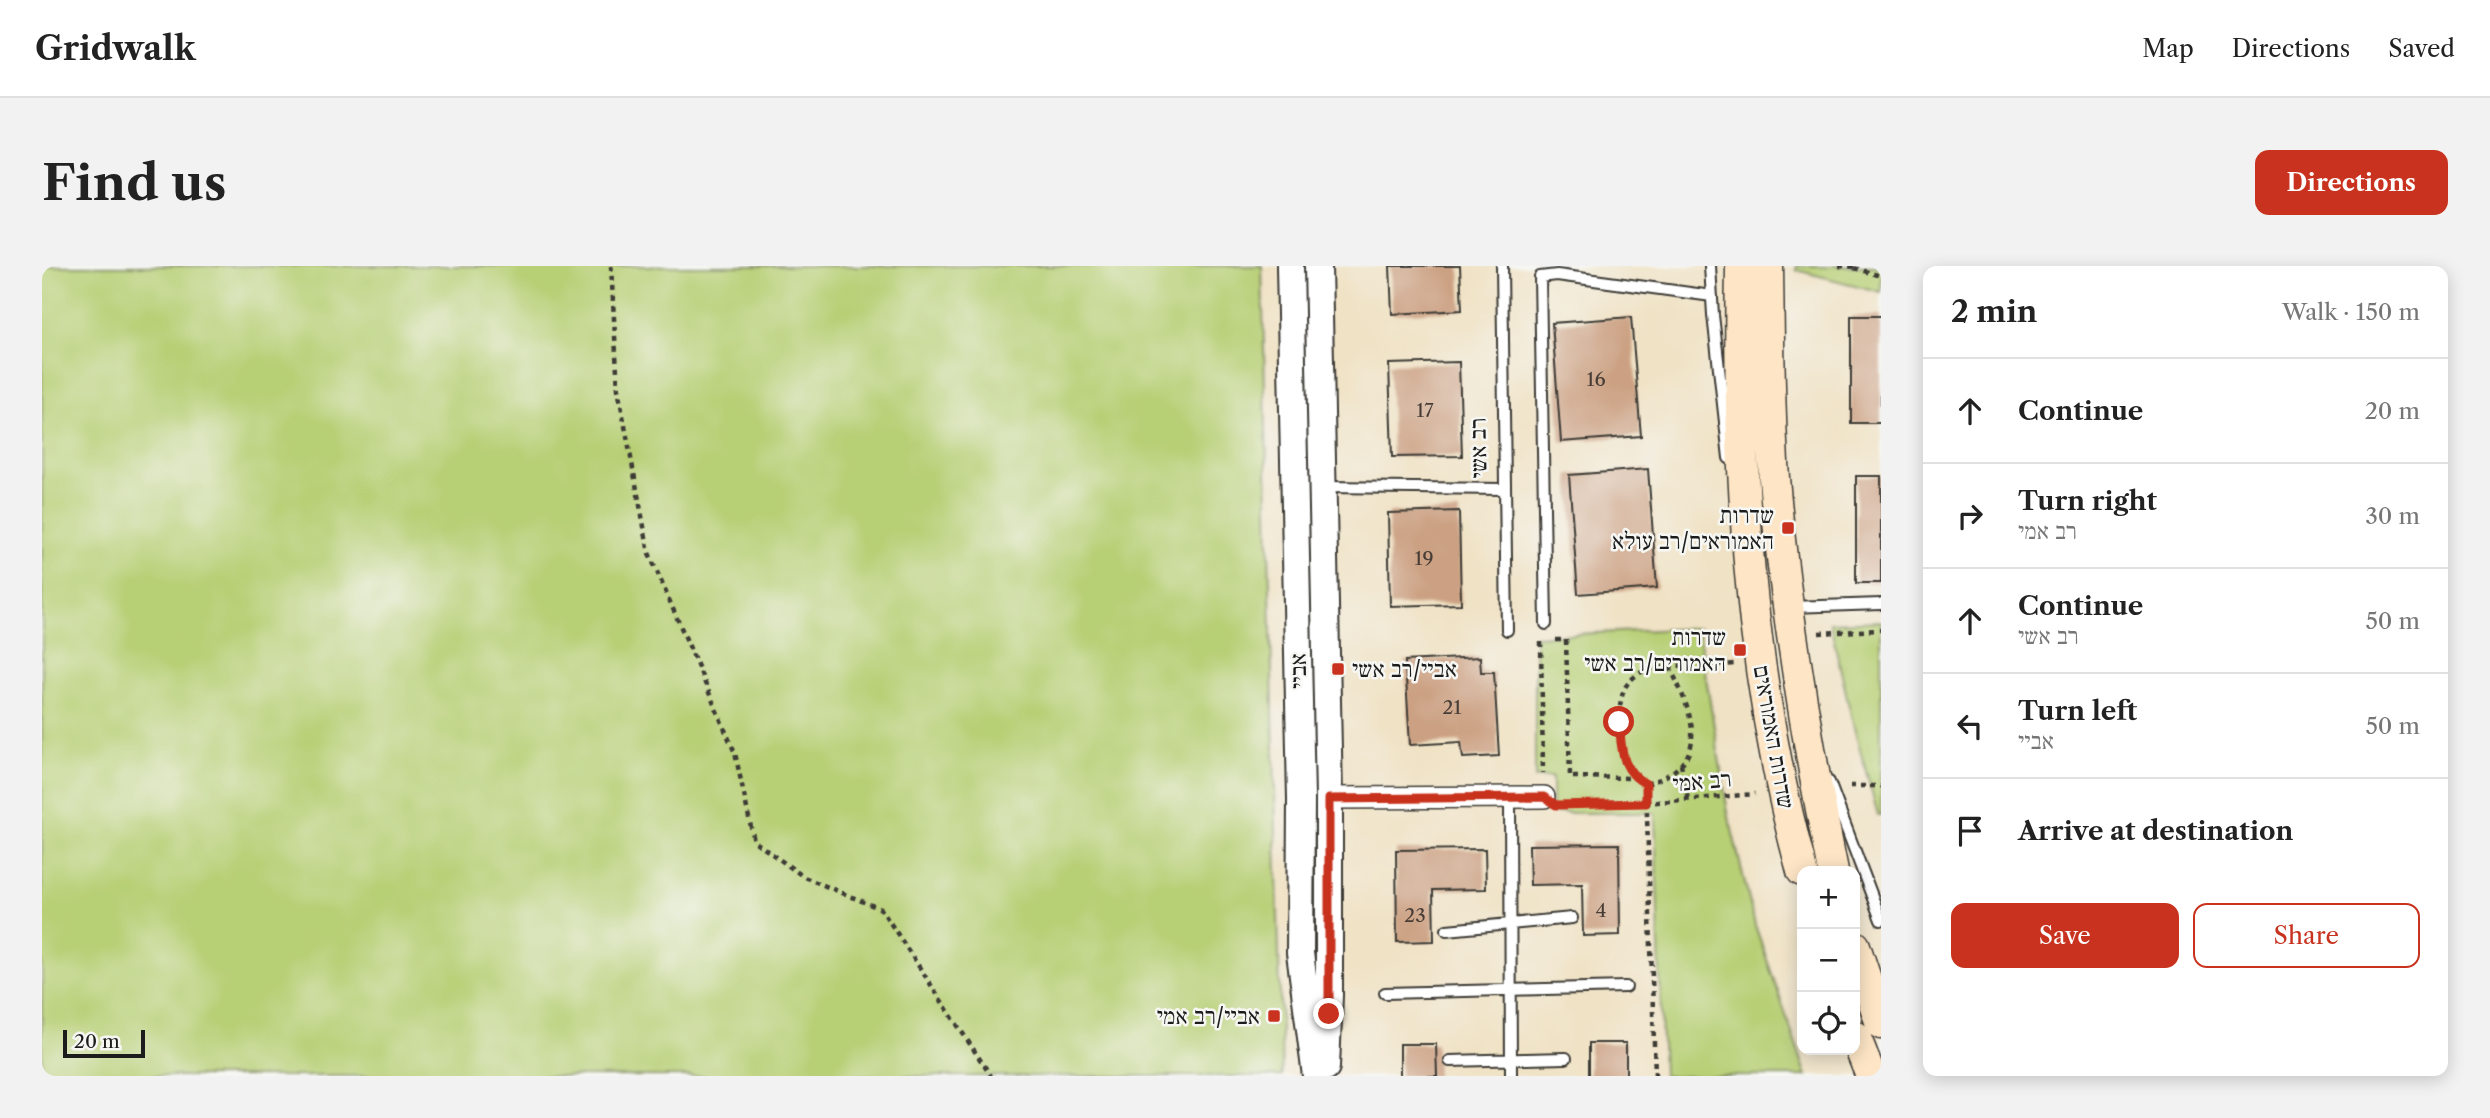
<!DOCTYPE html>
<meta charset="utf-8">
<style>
:root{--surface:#fff;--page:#f2f2f2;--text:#222;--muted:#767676;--line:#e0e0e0;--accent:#c8321e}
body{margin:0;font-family:"Libre Caslon Text","Frank Ruhl Libre",serif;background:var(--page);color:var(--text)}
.controls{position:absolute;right:21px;bottom:21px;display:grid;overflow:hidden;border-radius:14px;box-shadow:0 4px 18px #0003}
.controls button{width:63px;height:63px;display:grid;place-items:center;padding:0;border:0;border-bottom:2px solid var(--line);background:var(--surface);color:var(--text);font:35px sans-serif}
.scale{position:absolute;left:21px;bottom:18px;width:82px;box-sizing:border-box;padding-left:7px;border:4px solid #1c1c1c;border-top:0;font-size:19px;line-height:24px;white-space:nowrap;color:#1c1c1c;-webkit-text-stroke:5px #f6f6f2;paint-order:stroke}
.stop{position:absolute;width:21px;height:21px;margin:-16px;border:5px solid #c8321e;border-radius:50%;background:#fff}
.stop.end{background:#c8321e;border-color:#fff;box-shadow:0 2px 7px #0008}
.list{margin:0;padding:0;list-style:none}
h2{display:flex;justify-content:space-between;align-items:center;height:91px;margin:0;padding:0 28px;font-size:30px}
h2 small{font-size:23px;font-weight:400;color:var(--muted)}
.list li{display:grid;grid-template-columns:46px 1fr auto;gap:21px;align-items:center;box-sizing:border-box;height:105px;padding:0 28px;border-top:2px solid var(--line)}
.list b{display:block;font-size:26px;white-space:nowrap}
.list p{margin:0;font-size:23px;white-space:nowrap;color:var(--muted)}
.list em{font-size:23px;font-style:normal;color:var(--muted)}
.actions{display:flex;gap:14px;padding:21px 28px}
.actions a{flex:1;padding:16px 0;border:2px solid var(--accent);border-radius:14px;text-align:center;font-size:24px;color:var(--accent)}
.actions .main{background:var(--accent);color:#fff}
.icon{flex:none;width:38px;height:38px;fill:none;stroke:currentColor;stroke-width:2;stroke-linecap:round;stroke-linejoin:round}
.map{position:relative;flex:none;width:1839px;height:810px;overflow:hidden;border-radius:14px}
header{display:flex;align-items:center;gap:42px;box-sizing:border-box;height:98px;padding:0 35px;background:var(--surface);border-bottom:2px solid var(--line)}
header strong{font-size:33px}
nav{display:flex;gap:38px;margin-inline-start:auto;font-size:24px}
.intro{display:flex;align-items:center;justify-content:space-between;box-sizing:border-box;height:168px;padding:0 42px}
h1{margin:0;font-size:49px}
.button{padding:18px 32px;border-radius:14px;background:var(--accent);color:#fff;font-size:24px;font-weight:700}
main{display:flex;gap:42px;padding:0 42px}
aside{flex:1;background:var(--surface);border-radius:14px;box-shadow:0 4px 18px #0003}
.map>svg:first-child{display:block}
</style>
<header>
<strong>Gridwalk</strong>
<nav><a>Map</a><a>Directions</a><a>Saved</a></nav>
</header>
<div class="intro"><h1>Find us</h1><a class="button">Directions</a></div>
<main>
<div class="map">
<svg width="1839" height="810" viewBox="0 0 1839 810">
<rect width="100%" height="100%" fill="#f6f6f2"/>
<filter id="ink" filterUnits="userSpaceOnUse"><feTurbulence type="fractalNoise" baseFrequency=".0143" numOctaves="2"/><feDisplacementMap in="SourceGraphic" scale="14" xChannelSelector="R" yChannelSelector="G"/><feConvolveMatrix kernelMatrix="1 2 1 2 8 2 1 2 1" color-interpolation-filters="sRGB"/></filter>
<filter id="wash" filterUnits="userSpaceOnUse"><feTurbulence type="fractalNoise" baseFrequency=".00686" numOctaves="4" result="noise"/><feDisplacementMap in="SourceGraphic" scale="28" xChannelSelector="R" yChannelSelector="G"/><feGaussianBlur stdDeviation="1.57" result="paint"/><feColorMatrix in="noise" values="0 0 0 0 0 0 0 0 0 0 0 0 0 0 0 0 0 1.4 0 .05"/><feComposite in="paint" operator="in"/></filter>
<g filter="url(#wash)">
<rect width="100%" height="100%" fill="#f0e2c5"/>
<path fill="#b7cf74" stroke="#6a7648" stroke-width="2" d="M0,0h1220l20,810h-1240z
M1754,0h85v26l-85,-22z
M1839,355v194h-3l-24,-87 -24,-105z
M1656,362l30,185 27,112 52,151h-144l-8,-263h-103v-36l-17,1v-142z"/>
<g id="blocks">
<path fill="#cca183" d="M1348,0h70l2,44 -70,4z
M1809,50h30v107h-30z
M1589,51l10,119 -80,6 -9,-119z
M1417,96l3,94 -70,1 -3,-93z
M1606,203l9,119 -79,6 -9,-119z
M1814,210h25v107h-25z
M1417,245l2,93 -71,2 -2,-93z
M1438,391l1,15h13l5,84 -36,2 -2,-16 -51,3 -5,-84z
M1577,578l1,91 -37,1 -1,-52 -52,1 -1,-40z
M1443,583l1,40 -53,1 1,51 -37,1 -1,-92z
M1547,777h37v33h-37z
M1358,778h36l1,32h-37z"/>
</g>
</g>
<g filter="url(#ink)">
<use href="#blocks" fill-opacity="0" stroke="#3c3a35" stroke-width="2"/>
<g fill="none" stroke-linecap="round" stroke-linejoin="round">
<defs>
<path id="service" d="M1460,0l5,364
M1668,0l3,49 16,143
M1280,221l183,2
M1749,341l90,-3
M1504,358l-6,-347 17,-2 155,21
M1787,516l52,138
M1468,531l1,279
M1405,664l125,-12
M1343,727l241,-6
M1408,795l116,-3"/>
<path id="minor" d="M1287,532l215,-1"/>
<path id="tertiary" d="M1248,0l11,533 -1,154 16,123
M1276,0l11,532v197l-3,72"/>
<path id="secondary" d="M1699,0c-4,206 7,406 61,605
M1726,0c1,71 1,141 6,212 11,132 33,264 59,393
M1813,680l26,78
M1813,770l16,40"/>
</defs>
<use href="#service" stroke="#3c3a35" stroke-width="14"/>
<use href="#minor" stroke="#3c3a35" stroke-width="24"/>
<use href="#tertiary" stroke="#3c3a35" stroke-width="30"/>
<use href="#secondary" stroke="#3c3a35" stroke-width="33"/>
<path stroke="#3c3a35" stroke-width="4.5" stroke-dasharray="5 5" stroke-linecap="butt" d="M569,0l7,123 31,164 86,200 19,88 50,36 77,32 110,167
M1797,0l16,1
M1812,2l27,8
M1777,367l62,-3
M1514,374h10l4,137 65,1
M1499,376l2,131
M1639,498l7,36
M1604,518c68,-21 47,-68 24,-117
M1808,520h31
M1523,539l81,-2 109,-9
M1613,810l-9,-292c-8,-5 -15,-9 -20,-18 -9,-16 -10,-64 0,-80 3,-5 11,-12 16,-14 22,-9 68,-6 93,-8"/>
<use href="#service" stroke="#fff" stroke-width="10"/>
<use href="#minor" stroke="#fff" stroke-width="21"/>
<use href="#tertiary" stroke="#fff" stroke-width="26"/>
<use href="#secondary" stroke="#fde5c5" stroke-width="30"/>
</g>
</g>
<g fill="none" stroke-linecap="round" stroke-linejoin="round" filter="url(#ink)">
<path stroke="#c8321e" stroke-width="9" d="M1287,748v-215l215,-2 12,8 90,-2v-19c-26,-14 -24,-35 -27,-62"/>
</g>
<g fill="#c8321e" stroke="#f6f6f2" stroke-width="2.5">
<rect x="1739" y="255" width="14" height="14" rx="3.5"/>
<rect x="1691" y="377" width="14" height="14" rx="3.5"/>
<rect x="1289" y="396" width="14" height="14" rx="3.5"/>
<rect x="1225" y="743" width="14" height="14" rx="3.5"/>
</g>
<g text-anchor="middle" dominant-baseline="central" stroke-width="5" stroke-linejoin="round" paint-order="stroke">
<g font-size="19" fill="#483d36">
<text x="1554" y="113">16</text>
<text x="1383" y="144">17</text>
<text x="1382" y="292">19</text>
<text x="1410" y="441">21</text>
<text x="1559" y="644">4</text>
<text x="1373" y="649">23</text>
</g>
<g font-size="23" fill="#1c1c1c" stroke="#f6f6f2">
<text transform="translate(1436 182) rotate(-91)">רב אשי</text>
<text transform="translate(1256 405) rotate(-91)">אביי</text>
<text transform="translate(1732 471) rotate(80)">שדרות האמוראים</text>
<text transform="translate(1660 515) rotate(-5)">רב אמי</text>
</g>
<g font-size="23" fill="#1c1c1c" stroke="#f6f6f2" text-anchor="end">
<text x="1732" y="249">שדרות<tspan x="1732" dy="26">האמוראים/רב עולא</tspan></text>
<text x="1684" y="371">שדרות<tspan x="1684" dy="26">האמורים/רב אשי</tspan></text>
<text x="1310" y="403" text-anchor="start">אביי/רב אשי</text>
<text x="1218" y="750">אביי/רב אמי</text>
</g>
</g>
</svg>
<div class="controls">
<button>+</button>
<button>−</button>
<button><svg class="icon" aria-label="locate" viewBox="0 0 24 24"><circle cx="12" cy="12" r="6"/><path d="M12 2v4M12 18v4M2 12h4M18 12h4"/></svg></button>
</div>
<div class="scale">20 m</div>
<div class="stop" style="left:1577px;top:456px"></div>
<div class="stop end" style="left:1287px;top:748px"></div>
</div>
<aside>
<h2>2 min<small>Walk · 150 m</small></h2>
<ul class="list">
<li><svg class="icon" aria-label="ahead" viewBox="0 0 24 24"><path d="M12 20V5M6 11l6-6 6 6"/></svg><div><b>Continue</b></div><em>20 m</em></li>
<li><svg class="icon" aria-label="right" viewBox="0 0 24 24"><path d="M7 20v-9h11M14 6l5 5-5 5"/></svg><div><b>Turn right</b><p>רב אמי</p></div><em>30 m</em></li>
<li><svg class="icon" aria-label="ahead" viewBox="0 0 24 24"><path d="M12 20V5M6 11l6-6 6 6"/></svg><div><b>Continue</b><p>רב אשי</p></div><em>50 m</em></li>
<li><svg class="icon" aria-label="left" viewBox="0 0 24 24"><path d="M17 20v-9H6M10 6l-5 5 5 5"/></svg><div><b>Turn left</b><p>אביי</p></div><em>50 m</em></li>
<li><svg class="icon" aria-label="arrive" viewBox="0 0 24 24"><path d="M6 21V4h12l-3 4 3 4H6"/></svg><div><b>Arrive at destination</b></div></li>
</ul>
<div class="actions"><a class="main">Save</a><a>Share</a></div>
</aside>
</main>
